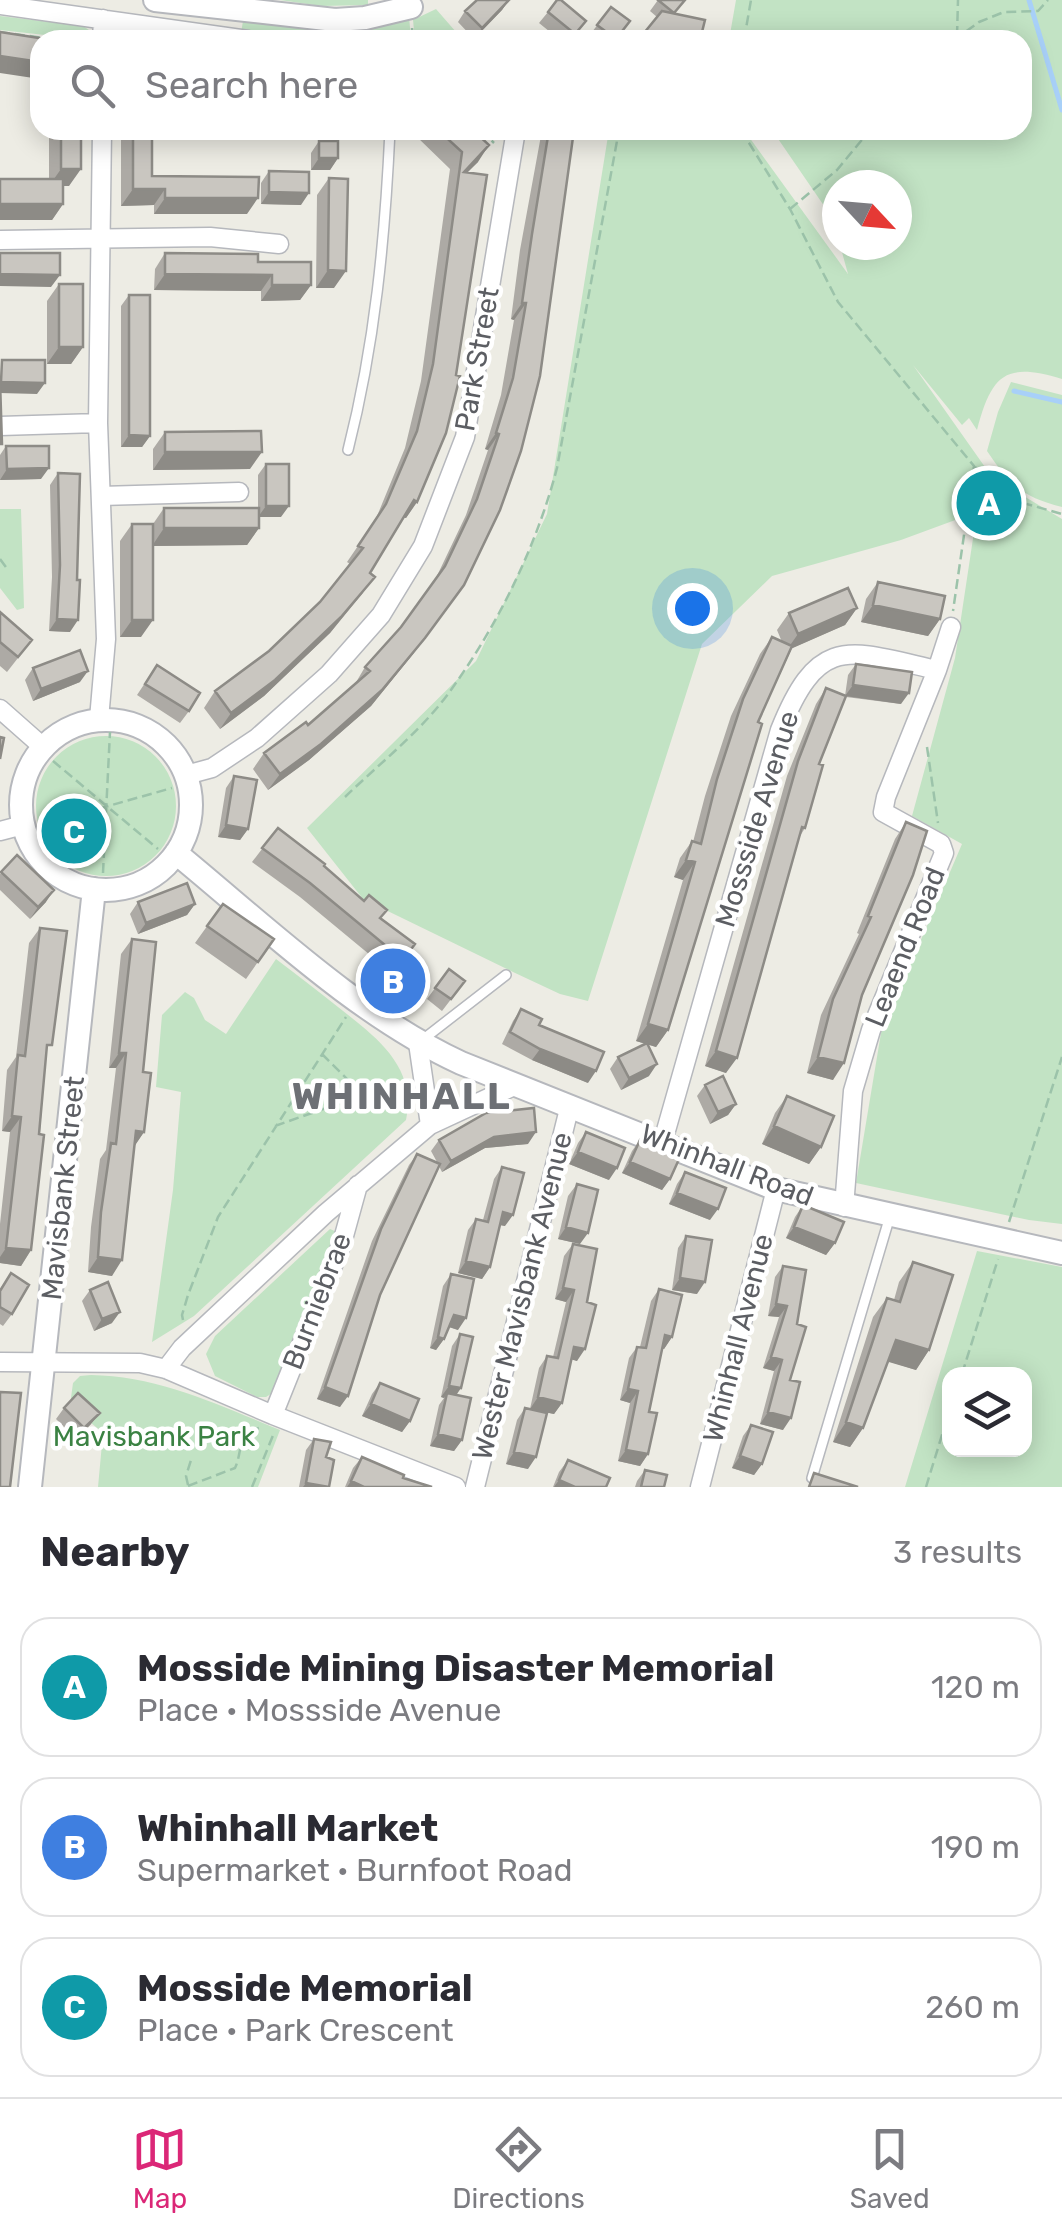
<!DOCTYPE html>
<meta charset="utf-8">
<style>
:root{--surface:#fff;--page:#f2f2f3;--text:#2b2b33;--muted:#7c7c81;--line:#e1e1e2;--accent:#db2777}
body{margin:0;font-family:Rubik,sans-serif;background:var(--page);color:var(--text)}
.controls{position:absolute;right:30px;bottom:30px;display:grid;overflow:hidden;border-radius:20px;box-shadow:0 5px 25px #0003}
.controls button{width:90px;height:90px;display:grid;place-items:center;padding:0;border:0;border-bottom:2px solid var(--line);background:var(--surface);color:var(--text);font:50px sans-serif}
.compass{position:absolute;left:822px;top:170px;width:90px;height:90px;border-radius:50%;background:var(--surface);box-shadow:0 5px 25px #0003;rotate:116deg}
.you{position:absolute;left:692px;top:608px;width:35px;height:35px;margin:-25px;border:8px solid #fff;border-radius:50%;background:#1a73e8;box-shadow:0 0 0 15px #1a73e833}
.badge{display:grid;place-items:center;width:65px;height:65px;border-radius:50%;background:var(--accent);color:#fff;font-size:32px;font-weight:700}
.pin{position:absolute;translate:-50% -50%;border:5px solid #fff;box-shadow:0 2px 10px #0006}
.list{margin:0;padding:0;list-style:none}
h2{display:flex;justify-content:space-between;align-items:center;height:130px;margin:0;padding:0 40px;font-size:42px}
h2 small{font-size:32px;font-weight:400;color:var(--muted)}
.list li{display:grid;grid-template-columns:65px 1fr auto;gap:30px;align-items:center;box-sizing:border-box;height:140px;margin:0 20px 20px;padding:0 20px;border:2px solid var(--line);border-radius:30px}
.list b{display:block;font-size:38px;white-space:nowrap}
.list p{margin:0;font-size:32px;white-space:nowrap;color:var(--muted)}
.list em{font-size:32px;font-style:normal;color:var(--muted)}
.icon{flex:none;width:55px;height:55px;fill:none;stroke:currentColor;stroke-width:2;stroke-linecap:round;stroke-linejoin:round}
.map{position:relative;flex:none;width:1062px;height:1487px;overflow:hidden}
.search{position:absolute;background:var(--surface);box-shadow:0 5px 25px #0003;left:30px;right:30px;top:30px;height:110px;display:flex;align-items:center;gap:25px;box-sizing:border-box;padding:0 35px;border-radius:30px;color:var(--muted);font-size:38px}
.sheet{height:610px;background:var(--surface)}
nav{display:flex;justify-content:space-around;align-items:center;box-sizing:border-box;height:140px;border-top:2px solid var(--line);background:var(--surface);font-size:28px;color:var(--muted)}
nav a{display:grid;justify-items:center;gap:5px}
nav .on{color:var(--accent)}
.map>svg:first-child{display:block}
</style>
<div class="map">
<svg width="1062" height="1487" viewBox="0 0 1062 1487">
<rect width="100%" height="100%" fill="#edece4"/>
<path fill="#c2e3c4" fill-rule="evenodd" d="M280,0h88v5l-47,1z
M736,0h326v379c-57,-17 -70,-5 -85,51l-8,-12 -7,7 -49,-60 79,112 70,42v705l-33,-4 -173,-37 25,-150 81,-189 -50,-28 43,-158 22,-146 -76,28 -129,36 -70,68 -114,357 -28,-7 -47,-22 -150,-73 -56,-71 169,-167 71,-147 61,-378 -29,-6h165l104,144 -8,-29h57v-60h-60v51l-6,-20 -59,-86h250v-90h-293z
M436,9l27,31h-48l-2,-20z
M0,16l83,10 6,4 1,10 -90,-10z
M409,16l2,24h-118l-52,-7 2,-12 92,8z
M1011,382l51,13v112c-40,-10 -52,-22 -75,-56l11,-39z
M0,509h21l3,99 -7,2 -17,-22z
M36 806a70 70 0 1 1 140 0a70 70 0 1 1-140 0Z
M276,959c21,16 42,32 62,48 38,30 79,59 68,113l-212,196 -42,26 21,-152 8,-98 -25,-5 6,-72 23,-23 9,6 11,22 21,14z
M330,1229l7,3 -63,160 -8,5h-9l-42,-21 -9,-22 9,-18z
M977,1251l85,16v220h-157zM950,1374h74v76h-74z
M91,1375c67,1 128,30 189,55l-22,57h-160l5,-54 -33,-28 3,-22 7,-7z"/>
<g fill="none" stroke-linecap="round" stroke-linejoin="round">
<path stroke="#a8d0f8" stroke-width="5" d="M1029,0l33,110
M1014,391l48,11"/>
<defs>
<path id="service" d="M348,450c27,-106 37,-211 42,-320
M421,1041l85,-66
M828,1487l-16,-9 78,-262"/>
<path id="minor" d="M0,5l248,35
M102,40l1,-21
M0,240l210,-3 69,7
M0,426l98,-3
M101,496l138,-4
M0,709l43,38
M99,719l7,-80 -8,-216 4,-293
M186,775l26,-7 45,-30 72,-64 52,-59 42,-69 42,-109 51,-307
M0,831l23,-6
M418,1043l12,82
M663,1141l117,-411c39,-97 68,-80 157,-60l14,-43
M844,1207l9,-116 18,-61 73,-177 -3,-9 -58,-32 3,-15 51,-127
M0,1362l140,1 26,6 107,46 183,72
M166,1369l16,-21 144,-135 104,-88 84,-39
M273,1415l69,-172 16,-58
M475,1487l95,-382
M700,1487l76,-298"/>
<path id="tertiary" d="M155,0l180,20 30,-2 46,-11
M21 805a85 85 0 1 1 170 0a85 85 0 1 1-170 0Z
M176,853c89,73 181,162 285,210l315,126 286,64
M30,1487l64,-598"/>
</defs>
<use href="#service" stroke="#b6b8bd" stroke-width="12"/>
<use href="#minor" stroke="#b6b8bd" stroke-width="21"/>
<use href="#tertiary" stroke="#b6b8bd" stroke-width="26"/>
<path stroke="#9cc3aa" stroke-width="2.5" stroke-dasharray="10 5" stroke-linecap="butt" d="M412,28l1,12
M0,32l58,8
M957,36l1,-36
M744,40l7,-40
M954,40l25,-18 25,-10 34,-1 10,-11
M481,130l13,13
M741,130l49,79 48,93 136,164 -21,145
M790,209l47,-39 33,-40
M975,467l41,34 46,13
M0,559l8,11
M927,747l11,76
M53,761l105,88
M345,797c34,-33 75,-65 103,-103 49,-67 88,-146 109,-226l62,-338
M54,824l9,9 5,-1
M41,825l131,-37
M103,873l7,-141
M322,1054l40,40
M275,1126l88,-31 48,9
M1009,1222l53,-165
M183,1320l-1,-5 6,-20 30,-78 128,-200
M962,1374l36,-115
M188,1485l-2,-9 6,-19
M188,1486l47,-18c8,-17 1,-33 24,-40
M252,1487l22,-54
M926,1487l24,-78"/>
<use href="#service" stroke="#fff" stroke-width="9"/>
<use href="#minor" stroke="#fff" stroke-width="18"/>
<use href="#tertiary" stroke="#fff" stroke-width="22"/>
</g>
<path fill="#adaaa5" d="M509,0l-7,10 -28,29 -16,-17 7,-11z
M658,0l17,14 25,26h-61l18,-23 -7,-6z
M611,7l5,33h-22l-5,-4z
M548,12l38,9 -14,19h-12l-21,-17z
M49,130h32l-12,56h-6v18l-11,16 -3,-41z
M121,130h31v46l95,38h-93v-9l-33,1z
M420,130h53l5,32 -11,10 -50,330 -11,16 -3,-1 -33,56 -7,20 -33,40 -66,63 -44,33 -16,-21 11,-17 54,-40 51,-49 30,-38 -3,-2 28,-41 30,-73 16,-67 29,-212 -34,-33z
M542,130h32l-34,246 -127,278 -42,52 -62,54 -41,30 -15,-21 11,-16 44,-28 47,-41 10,-17 36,-40 34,-47 31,-65 22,-65 -3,-1 16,-54 13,-75 -3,-1 9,-69z
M319,141l19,17 -8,12h-19v-17z
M269,171l32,34 -40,-1v-21z
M329,178l5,110h-18l1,-93z
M165,253l93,9 53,23 -11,15 -39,1v-10l-107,-1 1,-21z
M59,284l24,63 -12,17h-24v-63z
M129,295l21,141 -8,11h-21v-141z
M165,432l85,37 -97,1v-21z
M6,446l35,33 -41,1v-25z
M266,464l15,53h-22v11l-12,17 -94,1 -12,91h-21v-96l12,-17h21l11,-16h94v-33z
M58,473l12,159 -21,-1 3,-54 -2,-92z
M878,582l62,37 -12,17 -67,-14 5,-23z
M857,608l-12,17 -53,23 -34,74 -90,308 -12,17 -9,-3 2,32 -28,14 -11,-21 8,-12 28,-13 -10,-3 47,-161 -9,-3 6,-19 12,-17 1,1 12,-46 26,-80 29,-62 12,-17 10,5 -5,-12 12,-17z
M0,612l32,28 -25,32 -7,-6z
M856,664l45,40 -55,-7 -27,67 -14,64 -5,8 -74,237 -21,-7 82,-290 29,-72 10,-16 19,8 3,-21z
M157,665l32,46 -9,12 -43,-28z
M33,668l47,14 -47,19 -8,-21z
M234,776l14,53 -8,11 -22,-3 8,-49z
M906,822l-73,258 -26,-7 14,-58 38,-81 -2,-1 38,-94z
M278,828l46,38 57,52 34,26 -22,30 -93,-77 -48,-35z
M17,855l29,47 -16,17 -30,-29v-16z
M138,902l57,2 -8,11 -49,19 -8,-20z
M223,904l51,35 -28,40 -51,-36z
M40,928l6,126 -15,196 -10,16 -21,-3v-39l10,-92 -8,-1 5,-61 9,-13 13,-114z
M132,939l11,133 1,60 -10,14 -22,130 -24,-4 3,-45 9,-68 6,-9 10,-82h-7l12,-114z
M449,969l16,12 -23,30 -15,-12z
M521,1009l18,16 49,58 -56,-23 -30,-16 11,-23z
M705,1085l31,19 -8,11 -18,9 -13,-28z
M787,1096l34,51 -12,17 -47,-20 13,-31z
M586,1132l23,48 -40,-16 9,-21z
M439,1140l89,4 -43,4 -43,24 -3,-6 -59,129 -40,112 -23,-8 55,-158 37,-76 8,-11 20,8 -6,-11z
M640,1140l30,39 -8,11 -40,-17 10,-22z
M502,1167l3,59 -5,-1 -10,42 -8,12 -24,-6 10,-43 8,-11 7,1 11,-41z
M685,1172l25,48 -41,-16 8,-20z
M577,1184l3,60 -22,-5 10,-43z
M803,1205l32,38 -9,12 -40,-17 9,-21z
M686,1236l11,58 -25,-4 6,-42z
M573,1244l14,58 -10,59 -5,-2 -10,44 -8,11 -24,-5 9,-41 8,-12 6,1 13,-55 -11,-3 9,-43z
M913,1262l16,88 -13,20 -28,-9 -25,67 -13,19 -17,-5 40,-125 14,-19 7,2 5,-18z
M783,1266l14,58 -14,106 -23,-6 14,-53 -11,-3 16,-51 -11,-1 7,-39z
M11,1273l1,41 -9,12 -3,-2v-35z
M451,1274l7,56 -9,-3 -5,12 -8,11 -6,-2 13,-62z
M659,1289l13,48 -8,12 -2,-1 -13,64 -1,42 -8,12 -22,-5 12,-58 -10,-3 9,-42 8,-11h3l11,-46z
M90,1290l22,33 -18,8 -12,-30z
M460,1334l-4,61 6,45 -8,11 -24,-5 9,-41 5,-7 -3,-1 11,-51z
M380,1383l30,38 -8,11 -40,-16 10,-22z
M64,1408l27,16 -15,15 -20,-20z
M525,1408l3,61 -22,-5 11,-44z
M751,1425l11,39 -8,11 -22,-7 11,-32z
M314,1439l12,18 3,30h-30l7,-37z
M362,1457l41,21 29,9h-87l8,-19z
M568,1460l38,27h-53l6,-15z
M645,1470l19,17h-29l2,-6z"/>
<path fill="#8d8b86" d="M509,0l-7,10 -28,29 8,-11z
M0,56l40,6v17l-40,-6z
M489,145l-11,17 -20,20 6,-10z
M319,158h19l-8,12h-19z
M61,169h20l-12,17h-20z
M133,189h32l-11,16 -33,1z
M269,192l40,1 -8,12 -40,-1z
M165,198h93l-11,16h-93z
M0,204h63l-11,16h-52z
M328,270l18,1 -12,17h-18z
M0,274l60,1 -9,12 -51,-1z
M165,274l107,1 -11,16 -107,-1z
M272,285h39l-11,15 -39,1z
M522,303h4l-12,17 -3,-1z
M59,347h24l-12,17h-24z
M1,382l44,1 -8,11 -37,-1z
M496,433l3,1 -11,16 -3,-1z
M129,435l21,1 -8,11h-21z
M165,452h97l-12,17 -97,1z
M49,468l-8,11 -41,1 7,-11z
M414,500l3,2 -11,16 -4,-1z
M266,506h23l-8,11h-23z
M164,528h95l-12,17 -95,1z
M375,577l-45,56 -66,63 -44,33 11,-16z
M464,585l-51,69 -42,52 -62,54 -41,30 12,-16z
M873,605l67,14 -12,17 -67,-14z
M857,608l-12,17 -59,26 12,-17z
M57,619l21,1 -8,12 -21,-1z
M132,620h21l-12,17h-21z
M88,671l-8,11 -47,19 8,-12z
M853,685l56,8 -8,11 -56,-8z
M226,825l22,4 -8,11 -22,-3z
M686,860l9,2 -12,18 -9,-3z
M54,890l-8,12 -16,17 8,-12z
M195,904l-8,11 -49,19 8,-11z
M648,1024l20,6 -12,17 -20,-6z
M540,1049l56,22 -8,12 -56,-23z
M716,1051l21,7 -11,15 -21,-7z
M119,1053h7l-10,15h-7z
M818,1057l26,6 -11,17 -26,-7z
M657,1064l-8,12 -28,14 8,-12z
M736,1104l-8,11 -18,9 8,-12z
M12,1116l9,1 -11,15 -8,-1z
M774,1126l47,21 -12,17 -47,-20z
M136,1131l8,1 -10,15z
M536,1132l-8,12 -43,4 -43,24 9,-11 43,-24z
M578,1152l39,16 -8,12 -40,-16z
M630,1162l40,17 -8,11 -40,-17z
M677,1193l41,16 -8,11 -41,-16z
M503,1212l10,3 -8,11 -10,-2z
M566,1227l22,6 -8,11 -22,-5z
M794,1227l41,16 -9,12 -40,-17z
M6,1248l25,2 -10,16 -21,-3v-6z
M98,1257l24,3 -10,16 -24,-4z
M466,1261l24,6 -8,12 -24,-6z
M680,1278l25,4 -8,12 -25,-4z
M563,1288l11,2 -8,12 -11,-3z
M776,1304l11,2 -8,11 -11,-1z
M120,1312l-8,11 -18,8 8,-12z
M454,1315l12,3 -8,12 -12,-4z
M665,1335l7,2 -8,12 -7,-2z
M438,1337l6,2 -8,11 -6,-2z
M896,1340l33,10 -13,20 -34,-10z
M574,1347l11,2 -8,12 -11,-3z
M771,1357l11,3 -8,11 -11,-3z
M449,1386l12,2 -8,12 -6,-7 -3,5 -3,-1z
M325,1387l23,9 -8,11 -23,-8z
M628,1389l10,2 -8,12 -10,-3z
M538,1397l24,6 -8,11 -24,-5z
M371,1404l39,17 -8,11 -40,-16z
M768,1412l23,6 -8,12 -23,-6z
M100,1413l-9,11 -15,15 8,-11z
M846,1422l17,6 -13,19 -17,-5z
M438,1434l24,6 -8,11 -24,-5z
M626,1450l22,4 -8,12 -22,-5z
M514,1452l22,5 -8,12 -22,-5z
M740,1456l22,8 -8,11 -22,-7z
M559,1480l16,7h-21z
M351,1481l13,6h-17z
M306,1483l20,4h-23z"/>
<path fill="#c9c6c0" stroke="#8d8b86" stroke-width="2.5" d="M477,0h32l-27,28 -17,-17z
M557,0h4l25,21 -11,13 -27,-22z
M658,0h27l-11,13z
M611,7l19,14 -14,18 -19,-14z
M662,11l43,9 -5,20h-47l-9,-7z
M0,32l52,8h-12v22l-40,-6z
M61,130h20v39h-20z
M133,130h19v46l107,1 -1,21h-93v-9h-32z
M438,130h35l16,15 -25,27 23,3 -31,200 4,1 -14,57 -29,69 -3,-2 -44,73 5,4 -34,40 -66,63 -44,33 -16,-22 54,-40 51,-49 43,-54 -5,-2 28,-42 31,-73 16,-67 29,-212z
M549,130h25l-34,246 -19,75 -21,59 -36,75 -39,53 -43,52 -61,54 -41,30 -16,-21 42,-31 2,3 62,-54 -5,-4 36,-40 44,-61 32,-67 22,-65 -3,-1 17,-55 13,-75h-4l10,-69z
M319,141h19v17h-19z
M269,171l40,1v21l-40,-1z
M329,178l19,1 -2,92 -18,-1z
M0,179h63v25h-63z
M0,253h60v22l-60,-1z
M165,253l93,1v8h53v23h-39v-10l-107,-1z
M59,284h24v63h-24z
M129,295h21v141l-21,-1z
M2,360h43v23l-44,-1z
M0,380l2,64h-2z
M261,431l1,21h-97v-20z
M6,446h43v22l-42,1z
M266,464h23v42h-23z
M58,473l22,1 -3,106h3l-2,40 -21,-1 3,-54z
M164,508h95v20h-95z
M132,524h21v96h-21z
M878,582l67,14 -5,23 -67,-14z
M848,588l9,20 -59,26 -9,-21z
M0,612l32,28 -14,17 -18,-15z
M772,637l20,9 -34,76 4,2 -94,306 -20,-6 47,-162 -9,-2 6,-19 9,3 16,-65 26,-80z
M80,650l8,21 -47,18 -8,-21z
M856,664l56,8 -3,21 -56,-8z
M157,665l43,28 -11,18 -44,-27z
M826,688l20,8 -27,68 4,1 -18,63 -3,-1 -65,231 -21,-7 82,-290z
M0,737l4,1 -4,21z
M234,776l23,4 -9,49 -22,-4z
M906,822l21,9 -14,44 -51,120 -18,68 -26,-6 15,-58 38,-82 -3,-1z
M278,828l47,36 -1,2 40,35 5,-6 18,15 -7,8 35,26 -12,16 -93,-77 -48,-35z
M17,855l37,35 -16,17 -37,-35z
M187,883l8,21 -49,19 -8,-21z
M223,904l51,35 -16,23 -51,-36z
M40,928l27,3 -15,114h-5l-8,89 5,1 -13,115 -25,-2 15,-131 -9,-1 6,-61 7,1z
M132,939l24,3 -13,130 8,1 -7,59 -8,-1 -14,129 -24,-3 3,-45 10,-69 5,1 10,-91h-7z
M449,969l16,12 -14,18 -16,-11z
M521,1009l21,10 -3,6 65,27 -8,19 -56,-22 -30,-17z
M647,1043l10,21 -28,14 -11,-21z
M723,1076l13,28 -18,8 -13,-27z
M787,1096l47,20 -13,31 -47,-21z
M534,1108l2,24 -42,5 -43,24 -12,-21 47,-27z
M586,1132l39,16 -8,20 -39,-16z
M640,1140l40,17 -10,22 -40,-17z
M417,1154l23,10 -60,131 -32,101 -23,-9 56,-158z
M502,1167l22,6 -11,42 -10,-3 -13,55 -24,-6 10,-42 12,3z
M685,1172l41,16 -8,21 -41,-16z
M577,1184l21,6 -10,43 -22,-6z
M803,1205l41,17 -9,21 -41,-16z
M686,1236l26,4 -7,42 -25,-4z
M573,1244l24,5 -10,53 9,3 -11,44 -11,-2 -12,56 -24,-6 9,-41 11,2 16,-68 -11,-2z
M913,1262l40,13 -24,75 -33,-10 -33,88 -17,-6 41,-124 13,4z
M783,1266l23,4 -9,54 9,3 -16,53 10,2 -9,36 -23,-6 14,-52 -11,-3 16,-51 -11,-2z
M11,1273l18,12 -17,29 -12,-7v-16z
M451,1274l23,5 -8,39 -12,-3 -10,24 -6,-2z
M108,1282l12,30 -18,7 -12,-29z
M659,1289l23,6 -10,42 -7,-2 -16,77 8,1 -9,41 -22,-4 12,-59 -10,-2 9,-42 9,1z
M460,1334l13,3 -12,51 -12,-2z
M380,1383l39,16 -9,22 -39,-17z
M0,1392l21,1 -11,94h-10z
M78,1393l22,20 -16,15 -20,-20z
M447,1393l24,5 -9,42 -24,-6z
M525,1408l22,5 -11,44 -22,-5z
M751,1425l22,7 -11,32 -22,-8z
M314,1439l17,3 -5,15 8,3 -5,27 -23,-4z
M362,1457l42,18 -1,3 29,9h-68l-13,-6z
M568,1460l42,18 -4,9h-31l-16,-7z
M645,1470l22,5 -3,12h-23z
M814,1473l44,14h-49z"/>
<g text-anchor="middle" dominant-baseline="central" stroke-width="9" stroke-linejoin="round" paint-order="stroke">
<g font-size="28" fill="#5c5e63" stroke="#fff">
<text transform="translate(477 359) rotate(-80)">Park Street</text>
<text transform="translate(757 819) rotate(-73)">Mossside Avenue</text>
<text transform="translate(905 947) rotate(-68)">Leaend Road</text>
<text transform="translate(727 1165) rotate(21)">Whinhall Road</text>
<text transform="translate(63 1188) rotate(-84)">Mavisbank Street</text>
<text transform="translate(522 1296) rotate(-76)">Wester Mavisbank Avenue</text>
<text transform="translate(317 1301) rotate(-69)">Burniebrae</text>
<text transform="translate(738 1338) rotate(-76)">Whinhall Avenue</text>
</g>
<g font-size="28" fill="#3b8243" stroke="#fff">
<text x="154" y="1436">Mavisbank Park</text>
</g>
<g font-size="38" font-weight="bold" letter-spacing="2.5" fill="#6d7075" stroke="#fff">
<text x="402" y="1096">WHINHALL</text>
</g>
</g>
</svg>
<div class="controls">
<button><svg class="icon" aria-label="layers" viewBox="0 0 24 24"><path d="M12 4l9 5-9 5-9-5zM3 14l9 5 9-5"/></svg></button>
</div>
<svg class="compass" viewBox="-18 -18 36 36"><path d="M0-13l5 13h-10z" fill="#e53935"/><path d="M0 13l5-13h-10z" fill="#7c7c81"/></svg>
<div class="you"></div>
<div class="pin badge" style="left:989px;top:503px;background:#0f9aa8">A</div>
<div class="pin badge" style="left:393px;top:981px;background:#3f7fe0">B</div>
<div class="pin badge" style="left:74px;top:831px;background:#0f9aa8">C</div>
<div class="search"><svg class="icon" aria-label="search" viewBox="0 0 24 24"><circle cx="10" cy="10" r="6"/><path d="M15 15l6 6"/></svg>Search here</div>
</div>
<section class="sheet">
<h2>Nearby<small>3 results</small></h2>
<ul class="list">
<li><span class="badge" style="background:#0f9aa8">A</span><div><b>Mosside Mining Disaster Memorial</b><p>Place · Mossside Avenue</p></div><em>120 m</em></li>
<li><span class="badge" style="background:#3f7fe0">B</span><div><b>Whinhall Market</b><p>Supermarket · Burnfoot Road</p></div><em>190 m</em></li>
<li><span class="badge" style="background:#0f9aa8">C</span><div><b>Mosside Memorial</b><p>Place · Park Crescent</p></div><em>260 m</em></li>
</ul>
</section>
<nav>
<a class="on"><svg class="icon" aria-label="map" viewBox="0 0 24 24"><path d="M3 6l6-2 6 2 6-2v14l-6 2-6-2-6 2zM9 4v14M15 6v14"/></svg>Map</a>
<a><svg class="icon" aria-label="directions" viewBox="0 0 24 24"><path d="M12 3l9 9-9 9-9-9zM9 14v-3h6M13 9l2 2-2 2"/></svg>Directions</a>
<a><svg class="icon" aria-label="saved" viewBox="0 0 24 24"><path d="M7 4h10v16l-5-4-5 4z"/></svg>Saved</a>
</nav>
